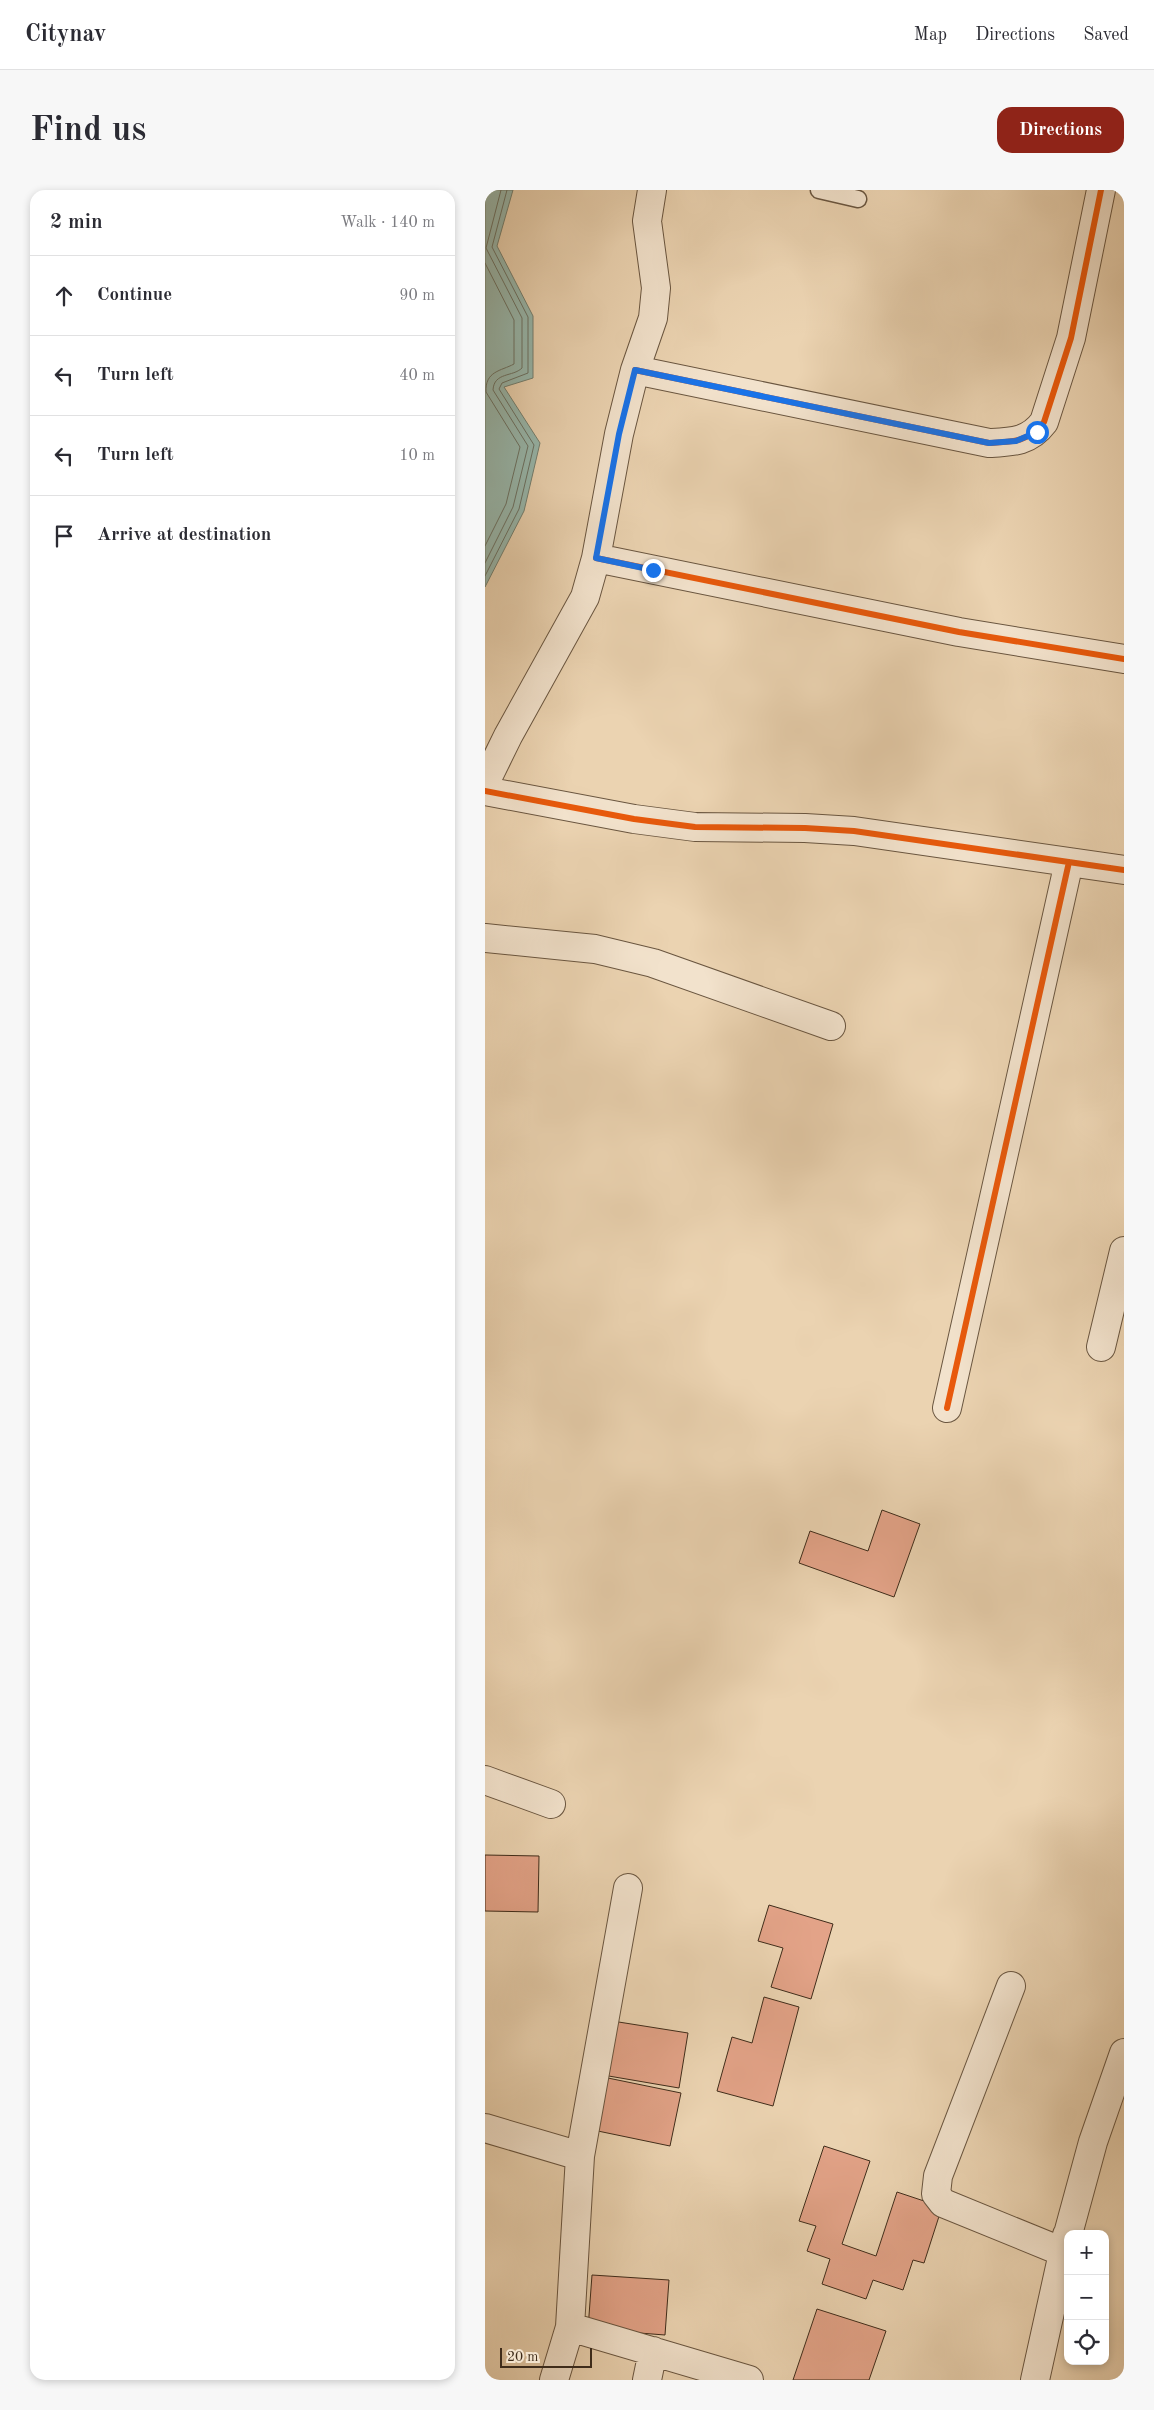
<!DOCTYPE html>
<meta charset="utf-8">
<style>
:root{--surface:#fff;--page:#f7f7f7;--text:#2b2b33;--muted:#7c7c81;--line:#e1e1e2;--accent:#8f2418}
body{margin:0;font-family:"Old Standard TT",serif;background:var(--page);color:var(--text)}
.controls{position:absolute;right:15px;bottom:15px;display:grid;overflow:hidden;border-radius:10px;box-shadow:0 2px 8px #0003}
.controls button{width:45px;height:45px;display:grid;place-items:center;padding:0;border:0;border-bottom:1px solid var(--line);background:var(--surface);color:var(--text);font:25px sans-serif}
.scale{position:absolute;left:15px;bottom:12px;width:92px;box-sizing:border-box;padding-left:5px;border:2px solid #3f2c1a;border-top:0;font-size:14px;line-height:18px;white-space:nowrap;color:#3f2c1a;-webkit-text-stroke:4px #f2e2cc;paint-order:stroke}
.stop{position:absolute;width:15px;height:15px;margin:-11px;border:4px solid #1a73e8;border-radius:50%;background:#fff}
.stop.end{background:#1a73e8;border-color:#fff;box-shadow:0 1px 5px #0008}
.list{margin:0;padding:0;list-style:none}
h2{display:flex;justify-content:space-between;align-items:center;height:65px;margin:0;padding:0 20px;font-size:21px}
h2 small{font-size:16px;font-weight:400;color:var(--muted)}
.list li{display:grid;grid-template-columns:32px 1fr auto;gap:15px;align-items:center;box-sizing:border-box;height:80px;padding:0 20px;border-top:1px solid var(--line)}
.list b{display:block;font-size:19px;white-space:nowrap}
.list em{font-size:16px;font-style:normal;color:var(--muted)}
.icon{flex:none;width:28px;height:28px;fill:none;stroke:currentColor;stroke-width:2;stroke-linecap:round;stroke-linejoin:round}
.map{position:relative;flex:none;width:639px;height:2190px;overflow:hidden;border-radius:15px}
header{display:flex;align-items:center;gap:30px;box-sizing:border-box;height:70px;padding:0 25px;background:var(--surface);border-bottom:1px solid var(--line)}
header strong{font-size:24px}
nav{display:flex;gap:28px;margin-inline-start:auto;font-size:18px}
.intro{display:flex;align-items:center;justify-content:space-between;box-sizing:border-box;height:120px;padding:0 30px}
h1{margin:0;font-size:35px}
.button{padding:12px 22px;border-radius:15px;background:var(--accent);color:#fff;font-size:18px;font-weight:700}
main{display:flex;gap:30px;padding:0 30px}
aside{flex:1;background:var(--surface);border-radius:15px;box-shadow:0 2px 8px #0003}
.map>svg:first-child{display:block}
</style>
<header>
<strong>Citynav</strong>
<nav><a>Map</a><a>Directions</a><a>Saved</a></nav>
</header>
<div class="intro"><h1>Find us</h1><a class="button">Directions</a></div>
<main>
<aside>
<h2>2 min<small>Walk · 140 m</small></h2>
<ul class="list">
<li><svg class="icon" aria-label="ahead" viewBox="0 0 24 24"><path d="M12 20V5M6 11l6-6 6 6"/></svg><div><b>Continue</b></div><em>90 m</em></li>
<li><svg class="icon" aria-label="left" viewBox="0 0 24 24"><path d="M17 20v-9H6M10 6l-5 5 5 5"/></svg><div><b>Turn left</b></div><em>40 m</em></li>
<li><svg class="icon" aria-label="left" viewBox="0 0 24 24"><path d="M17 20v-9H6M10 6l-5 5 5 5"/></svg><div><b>Turn left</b></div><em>10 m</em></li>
<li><svg class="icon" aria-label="arrive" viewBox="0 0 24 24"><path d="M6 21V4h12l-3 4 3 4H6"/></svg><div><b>Arrive at destination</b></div></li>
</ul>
</aside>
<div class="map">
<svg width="639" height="2190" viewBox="0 0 639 2190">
<rect width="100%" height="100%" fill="#ebd3b1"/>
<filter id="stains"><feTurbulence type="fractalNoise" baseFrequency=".004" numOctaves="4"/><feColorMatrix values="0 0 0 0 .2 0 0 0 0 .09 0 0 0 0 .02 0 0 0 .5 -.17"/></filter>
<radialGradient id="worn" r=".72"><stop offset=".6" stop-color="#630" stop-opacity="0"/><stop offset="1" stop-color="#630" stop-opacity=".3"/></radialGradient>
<path fill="#98b8ad" stroke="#748072" d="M0,0h28l-16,56 36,70v62l-29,9 36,56 -16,68 -39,76z"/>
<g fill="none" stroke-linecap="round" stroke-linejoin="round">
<path stroke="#6c7264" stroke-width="1" d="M0,73l29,57v44c-13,7 -29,7 -28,28l34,55 -14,57 -21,42
M0,373l28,-56 15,-61 -35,-56c1,-18 20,-13 29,-22v-50l-36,-70 15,-58
M0,386l34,-67 15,-64 -35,-56 3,-6 26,-10v-56l-36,-70 15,-57"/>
</g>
<path fill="#e3a388" stroke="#3f2c1a" d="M397,1320l38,14 -26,73 -95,-34 11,-32 58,20z
M0,1665l54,1 -1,56 -53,-1z
M284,1715l64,19 -22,75 -40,-12 12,-39 -25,-7z
M279,1807l35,10 -26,99 -56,-15 15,-54 20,6z
M121,1830l82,13 -9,55 -82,-14z
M118,1887l78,16 -11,53 -77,-16z
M339,1956l46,15 -28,83 34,12 21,-64 45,15 -18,56 -11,-3 -10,30 -30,-10 -7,19 -44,-15 8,-25 -23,-8 9,-25 -17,-5z
M107,2085l77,5 -4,55 -77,-6z
M332,2119l69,22 -17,49h-76z"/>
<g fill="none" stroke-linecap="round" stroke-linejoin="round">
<defs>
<path id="service" d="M334,0l39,9"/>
<path id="minor" d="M150,180l354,73c23,-1 40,-1 55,-21l27,-84 30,-148
M111,368l363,74 165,27
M0,593l23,-47 77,-139 11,-39 23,-124 16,-64 18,-52 3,-30 -9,-67 5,-31
M0,601l149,28 61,8 110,1 49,3 270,39
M0,748l110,11 58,14 178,63
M616,1157l23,-96
M462,1218l122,-546
M0,1590l66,24
M526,1796l-73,190 -2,18 7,9 120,49
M0,1938l95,28
M583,2044l25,-92 31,-89
M85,2137l179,53
M69,2190l16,-53 10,-171 48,-268
M162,2190l6,-29
M550,2190l32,-145"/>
</defs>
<use href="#service" stroke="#6a5640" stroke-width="19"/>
<use href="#minor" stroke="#6a5640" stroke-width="30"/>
<use href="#service" stroke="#f2e2cc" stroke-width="16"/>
<use href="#minor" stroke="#f2e2cc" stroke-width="28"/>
<defs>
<path id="cycleway" d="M150,180l354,73c23,-1 40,-1 55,-21l27,-84 30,-148
M111,368l363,74 165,27
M0,601l149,28 61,8 110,1 49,3 270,39
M462,1218l122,-546"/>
</defs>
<use href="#cycleway" stroke="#f2e2cc" stroke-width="9"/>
<use href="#cycleway" stroke="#e8590c" stroke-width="6"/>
</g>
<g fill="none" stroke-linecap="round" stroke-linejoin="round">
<path stroke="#1a73e8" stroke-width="6" d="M168,380l-57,-12 23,-124 16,-64 354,73 27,-2 21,-9"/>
</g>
<rect width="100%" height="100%" filter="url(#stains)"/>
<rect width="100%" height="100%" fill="url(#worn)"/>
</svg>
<div class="controls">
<button>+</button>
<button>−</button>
<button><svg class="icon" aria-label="locate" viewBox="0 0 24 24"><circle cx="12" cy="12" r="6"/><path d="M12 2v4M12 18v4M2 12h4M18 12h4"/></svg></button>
</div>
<div class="scale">20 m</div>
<div class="stop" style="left:552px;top:242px"></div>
<div class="stop end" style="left:168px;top:380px"></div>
</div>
</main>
